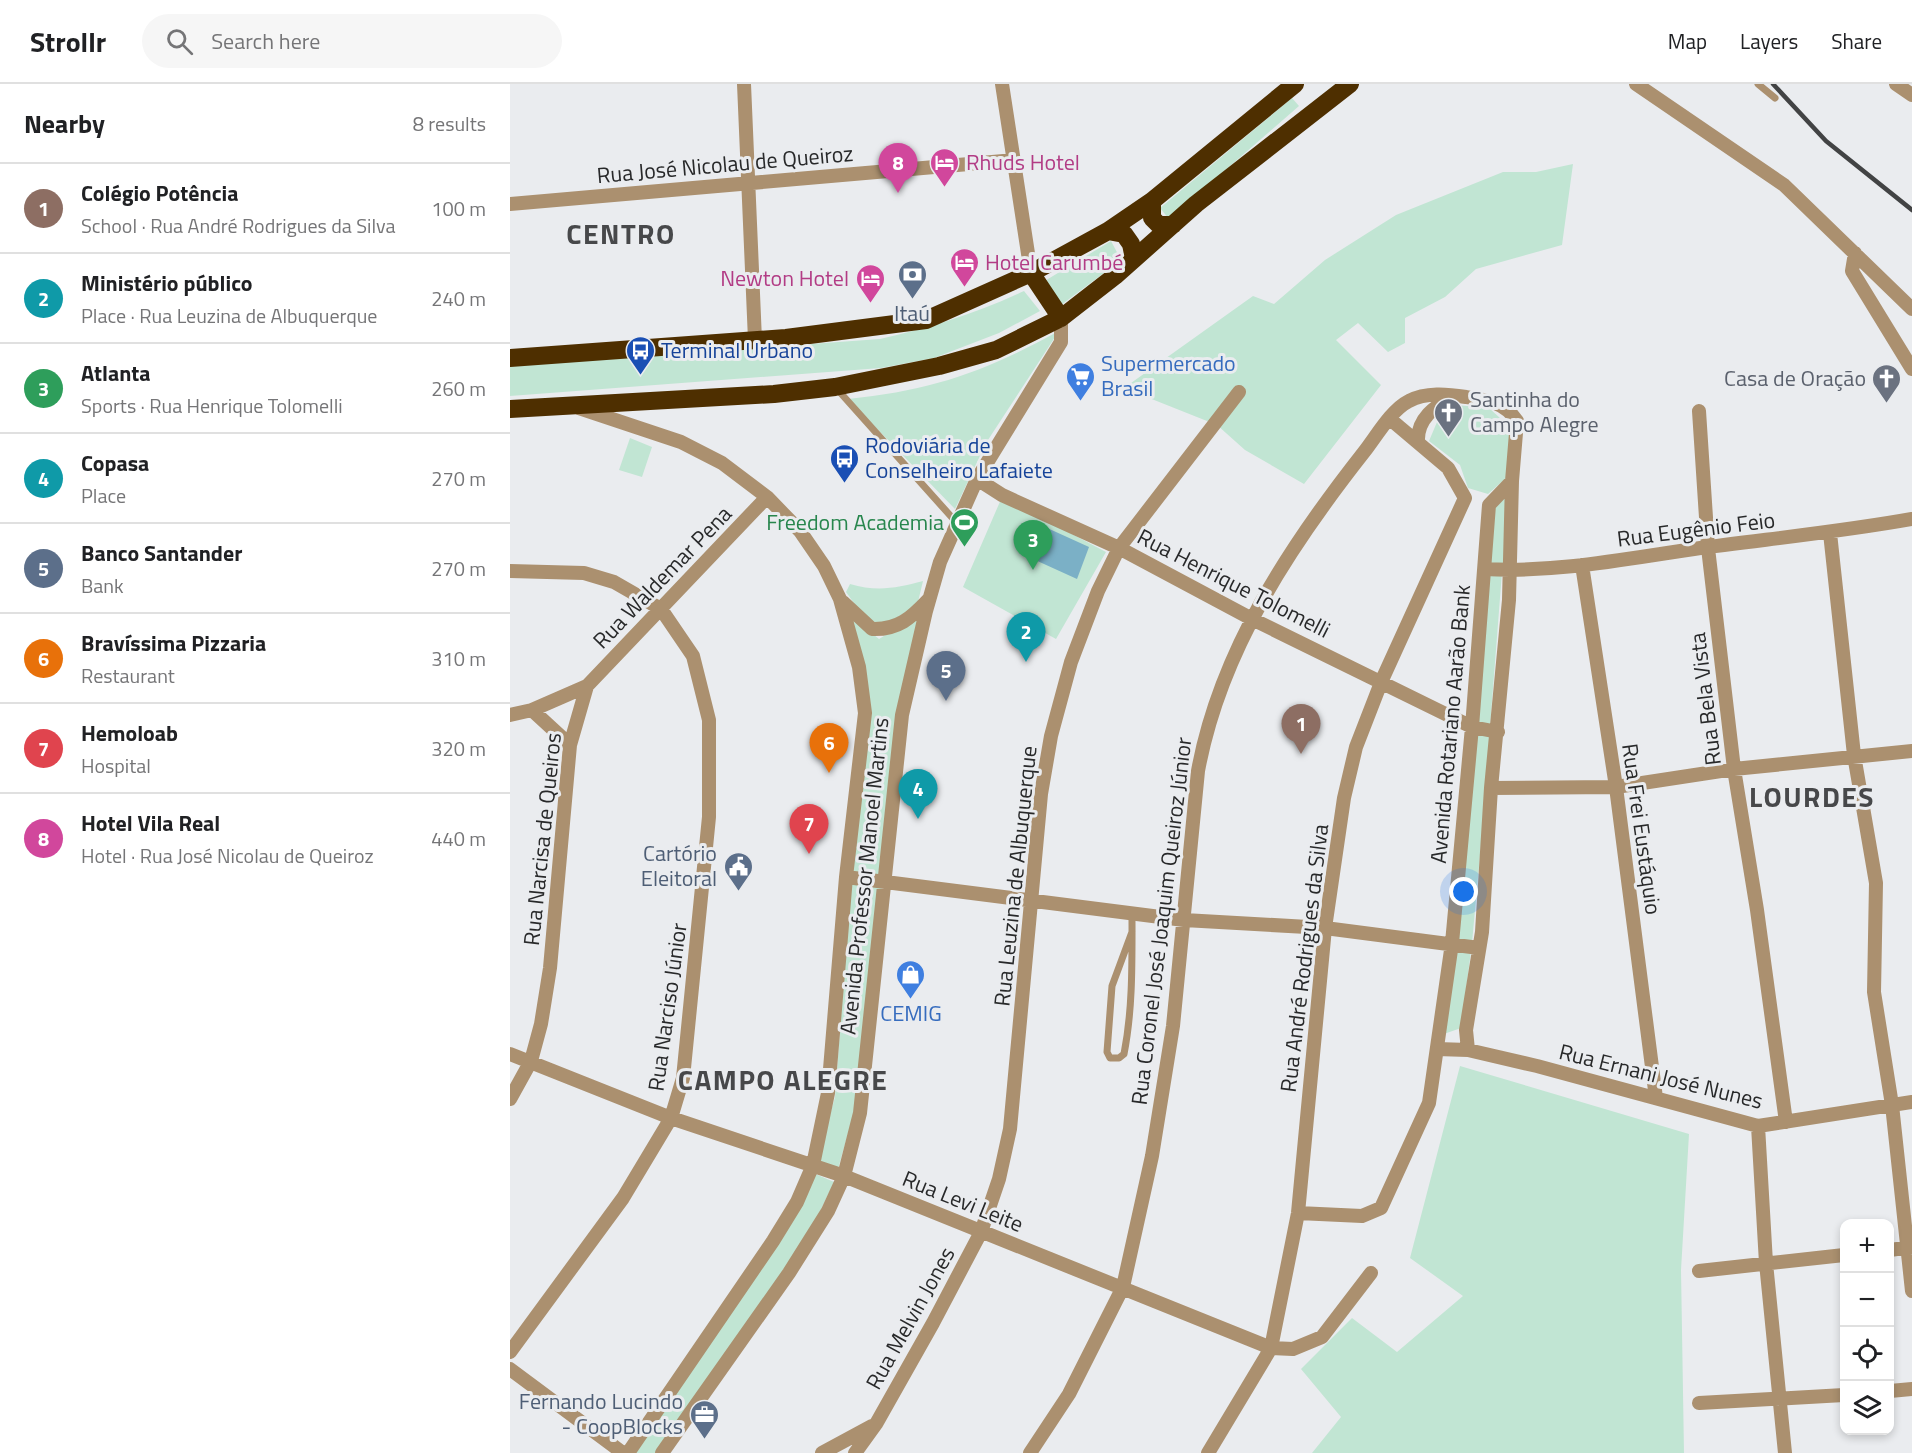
<!DOCTYPE html>
<meta charset="utf-8">
<style>
:root{--surface:#fff;--page:#f6f6f6;--text:#202124;--muted:#757577;--line:#e0e0e0;--accent:#b45309}
body{margin:0;font-family:"Titillium Web",sans-serif;background:var(--page);color:var(--text)}
.controls{position:absolute;right:18px;bottom:18px;display:grid;overflow:hidden;border-radius:12px;box-shadow:0 3px 9px #0003}
.controls button{width:54px;height:54px;display:grid;place-items:center;padding:0;border:0;border-bottom:2px solid var(--line);background:var(--surface);color:var(--text);font:30px sans-serif}
.you{position:absolute;left:954px;top:808px;width:21px;height:21px;margin:-15px;border:4px solid #fff;border-radius:50%;background:#1a73e8;box-shadow:0 0 0 9px #1a73e833}
.badge{display:grid;place-items:center;width:39px;height:39px;border-radius:50%;background:var(--accent);color:#fff;font-size:20px;font-weight:700}
.pin{position:absolute;translate:-50% -50px;filter:drop-shadow(0 2px 3px #0008)}
.pin::after{content:'';position:absolute;top:32px;width:21px;height:18px;background:inherit;clip-path:polygon(0 0,100% 0,50% 100%)}
.list{margin:0;padding:0;list-style:none}
h2{display:flex;justify-content:space-between;align-items:center;height:78px;margin:0;padding:0 24px;font-size:26px}
h2 small{font-size:20px;font-weight:400;color:var(--muted)}
.list li{display:grid;grid-template-columns:39px 1fr auto;gap:18px;align-items:center;box-sizing:border-box;height:90px;padding:0 24px;border-top:2px solid var(--line)}
.list b{display:block;font-size:22px;white-space:nowrap}
.list p{margin:0;font-size:20px;white-space:nowrap;color:var(--muted)}
.list em{font-size:20px;font-style:normal;color:var(--muted)}
.icon{flex:none;width:33px;height:33px;fill:none;stroke:currentColor;stroke-width:2;stroke-linecap:round;stroke-linejoin:round}
.map{position:relative;flex:none;width:1402px;height:1369px;overflow:hidden}
header{display:flex;align-items:center;gap:36px;box-sizing:border-box;height:84px;padding:0 30px;background:var(--surface);border-bottom:2px solid var(--line)}
header strong{font-size:28px}
nav{display:flex;gap:33px;margin-inline-start:auto;font-size:21px}
.search{width:420px;height:54px;background:var(--page);display:flex;align-items:center;gap:15px;box-sizing:border-box;padding:0 21px;border-radius:33px;color:var(--muted);font-size:22px}
main{display:flex}
aside{flex:1;background:var(--surface)}
.map>svg:first-child{display:block}
</style>
<header>
<strong>Strollr</strong>
<div class="search"><svg class="icon" aria-label="search" viewBox="0 0 24 24"><circle cx="10" cy="10" r="6"/><path d="M15 15l6 6"/></svg>Search here</div>
<nav><a>Map</a><a>Layers</a><a>Share</a></nav>
</header>
<main>
<aside>
<h2>Nearby<small>8 results</small></h2>
<ul class="list">
<li><span class="badge" style="background:#8d6e63">1</span><div><b>Colégio Potência</b><p>School · Rua André Rodrigues da Silva</p></div><em>100 m</em></li>
<li><span class="badge" style="background:#0f9aa8">2</span><div><b>Ministério público</b><p>Place · Rua Leuzina de Albuquerque</p></div><em>240 m</em></li>
<li><span class="badge" style="background:#2e9e5b">3</span><div><b>Atlanta</b><p>Sports · Rua Henrique Tolomelli</p></div><em>260 m</em></li>
<li><span class="badge" style="background:#0f9aa8">4</span><div><b>Copasa</b><p>Place</p></div><em>270 m</em></li>
<li><span class="badge" style="background:#5c6f8a">5</span><div><b>Banco Santander</b><p>Bank</p></div><em>270 m</em></li>
<li><span class="badge" style="background:#e8710a">6</span><div><b>Bravíssima Pizzaria</b><p>Restaurant</p></div><em>310 m</em></li>
<li><span class="badge" style="background:#e0444e">7</span><div><b>Hemoloab</b><p>Hospital</p></div><em>320 m</em></li>
<li><span class="badge" style="background:#d1479c">8</span><div><b>Hotel Vila Real</b><p>Hotel · Rua José Nicolau de Queiroz</p></div><em>440 m</em></li>
</ul>
</aside>
<div class="map">
<svg width="1402" height="1369" viewBox="0 0 1402 1369">
<rect width="100%" height="100%" fill="#eaecef"/>
<path fill="#c1e5d3" d="M782,14l7,8 -130,113 -9,-11z
M1063,80l-11,81 -86,24 -31,28 -40,21v25l-17,9 -30,-29 -22,17 45,45 -77,99 -59,-34 -28,-25 -93,-37 129,-92 21,8 51,-44 71,-45 107,-43h33z
M601,157l9,17 -16,15 -43,32 -18,-23z
M514,207l16,20 -41,22 -65,25 -53,10 -371,28v-30l370,-27c50,-11 97,-26 144,-48z
M549,247l-73,112 -31,66 -107,-110c85,-9 136,-27 211,-68z
M946,321l33,3 22,20 -5,50 -18,16 -20,-6 -8,-23 -31,-24 11,-26z
M120,354l22,9 -10,30 -23,-7z
M999,405l-5,74 -14,1 3,-57z
M492,413l104,55 -50,87 -93,-52z
M992,488l-12,155 -14,-3 12,-151z
M413,497l-6,25 -28,16 -18,5 -25,-35 4,-8c27,8 47,4 73,-3z
M415,527l-44,266 -32,-3 17,-131 -17,-128 30,24z
M965,647l16,3 -19,209 -14,1z
M341,799l31,3 -26,219 -18,64 -21,-8 18,-64z
M946,867h15l-10,77 -20,7z
M950,982l229,68 -8,136 3,183h-372l29,-36 -40,-48 51,-51 45,34 66,-56 -53,-38z
M301,1088l23,10 -29,61 -144,210h-25z"/>
<path fill="#7bb0c6" d="M524,438l55,25 -12,32 -55,-25z"/>
<g fill="none" stroke-linecap="round" stroke-linejoin="round">
<path stroke="#ab906f" stroke-width="7" d="M1248,0l17,14
M327,305l119,133
M622,848l-20,54 -5,66 3,6h9l5,-4c9,-46 8,-93 8,-141"/>
<path stroke="#ab906f" stroke-width="14" d="M234,0l11,256
M492,0l29,189
M1126,0l148,101 128,124
M1386,0l16,11
M0,120l505,-44
M1345,169l-3,18 60,98
M69,324l102,34 41,21 45,34 33,34 24,35 16,33 19,68 6,46 -19,164 -18,216 -15,72 -16,37 -24,39 -145,212
M1189,327l9,137 26,221 23,141 29,212
M880,335l58,49 17,30
M908,357c-1,-22 17,-35 35,-45
M467,395l25,16 117,53 133,71 220,108 26,5
M1320,449l24,222 22,128 -2,109 18,113 20,186
M1072,481l34,222 40,311
M975,485c70,4 140,-10 209,-20 73,-10 146,-17 218,-30
M0,487l74,2 30,9 47,27 32,47 16,64v97l-26,261 -12,40 -48,80 -113,154
M333,518l29,27c26,1 39,-11 56,-29
M22,626l38,35
M0,631l22,-5 55,-24 180,-189
M981,704l125,-1 118,-18 178,-18
M336,793l338,43 141,8 154,20
M927,965l31,1 69,16 221,60 154,-24
M958,966l-2,-20 16,-98 9,-144 18,-188 3,-119
M0,970l161,64 173,58 427,172 22,1 29,-12 49,-64
M0,1015l21,-38 10,-37 9,-56 20,-223 17,-59
M1248,1042l8,137 19,190
M1380,1166l22,-3
M1189,1187l145,-16
M0,1285l113,84
M1380,1307l22,-2
M1189,1319l145,-8
M152,1369l127,-180 39,-62 16,-35 16,-63 42,-398 24,-104 14,-49 37,-83 84,-137v-24
M312,1369l50,-27
M345,1369l21,-29 57,-101 48,-91 18,-53 11,-50 31,-335 10,-58 20,-74 27,-71 21,-43 120,-156
M520,1369l39,-59 54,-107 29,-131 21,-130 25,-255c22,-120 92,-225 166,-319 12,-15 27,-42 45,-51 17,-9 38,-7 57,-4 22,3 38,5 51,24l-5,60 -23,24 -17,222 -20,216 -23,160 -48,105 -19,8 -64,-3
M698,1369l63,-105 27,-135 27,-285 19,-130 12,-51 26,-67 83,-182"/>
<path stroke="#4e2f00" stroke-width="18" d="M642,117v17l7,7h14
M598,147l16,3 7,10 3,15
M521,189l30,45
M0,274l276,-20 140,-18 105,-47 77,-42 44,-30 143,-117
M0,325l264,-15 61,-7 104,-21 57,-16 65,-32 54,-42 81,-72 154,-120"/>
<path stroke="#424344" stroke-width="4.5" d="M1263,0l53,57 86,69"/>
</g>
<defs>
<symbol id="hotel-pin" viewBox="-11 -11 22 30"><path d="M0 17L-7.5 6A9.5 9.5 0 1 1 7.5 6Z" fill="#d1479c" stroke="#eaecef"/><path d="M-6-4.5h1.5V1H6V5H4.5V3h-9V5H-6ZM-4 0a1.8 1.8 0 1 1 3.6 0ZM.5 0V-2.5h3Q6-2.5 6 0Z" fill="#fff"/></symbol>
<symbol id="bank-pin" viewBox="-11 -11 22 30"><path d="M0 17L-7.5 6A9.5 9.5 0 1 1 7.5 6Z" fill="#5c6f8a" stroke="#eaecef"/><path d="M-6-4H6V4H-6ZM0-2.3a2.3 2.3 0 1 0 0 4.6a2.3 2.3 0 1 0 0-4.6Z" fill="#fff"/></symbol>
<symbol id="bus-pin" viewBox="-11 -11 22 30"><path d="M0 17L-7.5 6A9.5 9.5 0 1 1 7.5 6Z" fill="#1a4fb4" stroke="#eaecef"/><path d="M-5-6H5V4H4V6H2V4H-2V6H-4V4H-5ZM-3.5-4V0h7V-4ZM-3.5 1.2v1.5H-2V1.2ZM2 1.2v1.5H3.5V1.2Z" fill="#fff"/></symbol>
<symbol id="supermarket-pin" viewBox="-11 -11 22 30"><path d="M0 17L-7.5 6A9.5 9.5 0 1 1 7.5 6Z" fill="#3f7fe0" stroke="#eaecef"/><path d="M-6-5.5h2.5l.6 2H6L4.5 2H-2.5L-4.4-4H-6ZM-1.5 3.2a1.3 1.3 0 1 0 .1 0ZM3 3.2a1.3 1.3 0 1 0 .1 0Z" fill="#fff"/></symbol>
<symbol id="church-pin" viewBox="-11 -11 22 30"><path d="M0 17L-7.5 6A9.5 9.5 0 1 1 7.5 6Z" fill="#6b7280" stroke="#eaecef"/><path d="M-1.2-6h2.4v3.5h3.3v2.4h-3.3V6h-2.4V-.1h-3.3v-2.4h3.3Z" fill="#fff"/></symbol>
<symbol id="stadium-pin" viewBox="-11 -11 22 30"><path d="M0 17L-7.5 6A9.5 9.5 0 1 1 7.5 6Z" fill="#2e9e5b" stroke="#eaecef"/><path d="M0-5a6.5 5 0 1 0 0 10a6.5 5 0 1 0 0-10ZM-3.5-1.8h7v3.6h-7Z" fill="#fff"/></symbol>
<symbol id="civic-pin" viewBox="-11 -11 22 30"><path d="M0 17L-7.5 6A9.5 9.5 0 1 1 7.5 6Z" fill="#5c6f8a" stroke="#eaecef"/><path d="M-.6-6.5H3V-4.5H.6V-3L4-1V1h2V6H-6V1h2V-1L-.6-3ZM-1.2 2.5V6h2.4V2.5Z" fill="#fff"/></symbol>
<symbol id="shop-pin" viewBox="-11 -11 22 30"><path d="M0 17L-7.5 6A9.5 9.5 0 1 1 7.5 6Z" fill="#3f7fe0" stroke="#eaecef"/><path d="M-5-2.5h2.3a2.7 3.5 0 0 1 5.4 0H5L5.5 6h-11ZM-1.5-2.5h3a1.5 2.3 0 0 0-3 0Z" fill="#fff"/></symbol>
<symbol id="office-pin" viewBox="-11 -11 22 30"><path d="M0 17L-7.5 6A9.5 9.5 0 1 1 7.5 6Z" fill="#5c6f8a" stroke="#eaecef"/><path d="M-6-3h4V-5.5h4V-3h4V5H-6ZM-1-4.5V-3h2v-1.5ZM-6 0V1H6V0Z" fill="#fff"/></symbol>
</defs>
<g fill-rule="evenodd">
<use href="#hotel-pin" x="418" y="62" width="33" height="45"/>
<use href="#hotel-pin" x="438" y="162" width="33" height="45"/>
<use href="#bank-pin" x="386" y="174" width="33" height="45"/>
<use href="#hotel-pin" x="344" y="178" width="33" height="45"/>
<use href="#bus-pin" x="114" y="250" width="33" height="45"/>
<use href="#supermarket-pin" x="554" y="276" width="33" height="45"/>
<use href="#church-pin" x="1360" y="278" width="33" height="45"/>
<use href="#church-pin" x="922" y="312" width="33" height="45"/>
<use href="#bus-pin" x="318" y="358" width="33" height="45"/>
<use href="#stadium-pin" x="438" y="422" width="33" height="45"/>
<use href="#civic-pin" x="212" y="766" width="33" height="45"/>
<use href="#shop-pin" x="384" y="874" width="33" height="45"/>
<use href="#office-pin" x="178" y="1314" width="33" height="45"/>
</g>
<g text-anchor="middle" dominant-baseline="central" stroke-width="6" stroke-linejoin="round" paint-order="stroke">
<g font-size="22" fill="#b23c85" stroke="#eaecef" text-anchor="start">
<text x="456" y="78">Rhuds Hotel</text>
<text x="475" y="178">Hotel Carumbé</text>
<text x="339" y="194" text-anchor="end">Newton Hotel</text>
</g>
<g font-size="22" fill="#28292a" stroke="#eaecef">
<text transform="translate(215 80) rotate(-5)">Rua José Nicolau de Queiroz</text>
<text transform="translate(1186 445) rotate(-7)">Rua Eugênio Feio</text>
<text transform="translate(152 493) rotate(-46)">Rua Waldemar Pena</text>
<text transform="translate(724 499) rotate(27)">Rua Henrique Tolomelli</text>
<text transform="translate(1195 615) rotate(-97)">Rua Bela Vista</text>
<text transform="translate(940 640) rotate(-85)">Avenida Rotariano Aarão Bank</text>
<text transform="translate(1132 745) rotate(82)">Rua Frei Eustáquio</text>
<text transform="translate(32 755) rotate(-84)">Rua Narcisa de Queiros</text>
<text transform="translate(354 792) rotate(-84)">Avenida Professor Manoel Martins</text>
<text transform="translate(505 792) rotate(-84)">Rua Leuzina de Albuquerque</text>
<text transform="translate(651 837) rotate(-83)">Rua Coronel José Joaquim Queiroz Júnior</text>
<text transform="translate(794 874) rotate(-83)">Rua André Rodrigues da Silva</text>
<text transform="translate(157 923) rotate(-82)">Rua Narciso Júnior</text>
<text transform="translate(1151 992) rotate(14)">Rua Ernani José Nunes</text>
<text transform="translate(453 1117) rotate(22)">Rua Levi Leite</text>
<text transform="translate(400 1234) rotate(-61)">Rua Melvin Jones</text>
</g>
<g font-size="22" fill="#4e5e75" stroke="#eaecef" text-anchor="end">
<text x="402" y="229" text-anchor="middle">Itaú</text>
<text x="207" y="769">Cartório<tspan x="207" dy="25">Eleitoral</tspan></text>
<text x="173" y="1317">Fernando Lucindo<tspan x="173" dy="25">- CoopBlocks</tspan></text>
</g>
<g font-size="22" fill="#164399" stroke="#eaecef" text-anchor="start">
<text x="151" y="266">Terminal Urbano</text>
<text x="355" y="361">Rodoviária de<tspan x="355" dy="25">Conselheiro Lafaiete</tspan></text>
</g>
<g font-size="22" fill="#366cbe" stroke="#eaecef" text-anchor="start">
<text x="591" y="279">Supermercado<tspan x="591" dy="25">Brasil</tspan></text>
<text x="401" y="929" text-anchor="middle">CEMIG</text>
</g>
<g font-size="22" fill="#5b616d" stroke="#eaecef" text-anchor="end">
<text x="1356" y="294">Casa de Oração</text>
<text x="960" y="315" text-anchor="start">Santinha do<tspan x="960" dy="25">Campo Alegre</tspan></text>
</g>
<g font-size="22" fill="#27864d" stroke="#eaecef" text-anchor="end">
<text x="434" y="438">Freedom Academia</text>
</g>
<g font-size="28" font-weight="bold" letter-spacing="1.5" fill="#47484a" stroke="#eaecef">
<text x="111" y="149">CENTRO</text>
<text x="1302" y="712">LOURDES</text>
<text x="273" y="995">CAMPO ALEGRE</text>
</g>
</g>
</svg>
<div class="controls">
<button>+</button>
<button>−</button>
<button><svg class="icon" aria-label="locate" viewBox="0 0 24 24"><circle cx="12" cy="12" r="6"/><path d="M12 2v4M12 18v4M2 12h4M18 12h4"/></svg></button>
<button><svg class="icon" aria-label="layers" viewBox="0 0 24 24"><path d="M12 4l9 5-9 5-9-5zM3 14l9 5 9-5"/></svg></button>
</div>
<div class="you"></div>
<div class="pin badge" style="left:791px;top:670px;background:#8d6e63">1</div>
<div class="pin badge" style="left:516px;top:578px;background:#0f9aa8">2</div>
<div class="pin badge" style="left:523px;top:486px;background:#2e9e5b">3</div>
<div class="pin badge" style="left:408px;top:735px;background:#0f9aa8">4</div>
<div class="pin badge" style="left:436px;top:617px;background:#5c6f8a">5</div>
<div class="pin badge" style="left:319px;top:689px;background:#e8710a">6</div>
<div class="pin badge" style="left:299px;top:770px;background:#e0444e">7</div>
<div class="pin badge" style="left:388px;top:109px;background:#d1479c">8</div>
</div>
</main>
